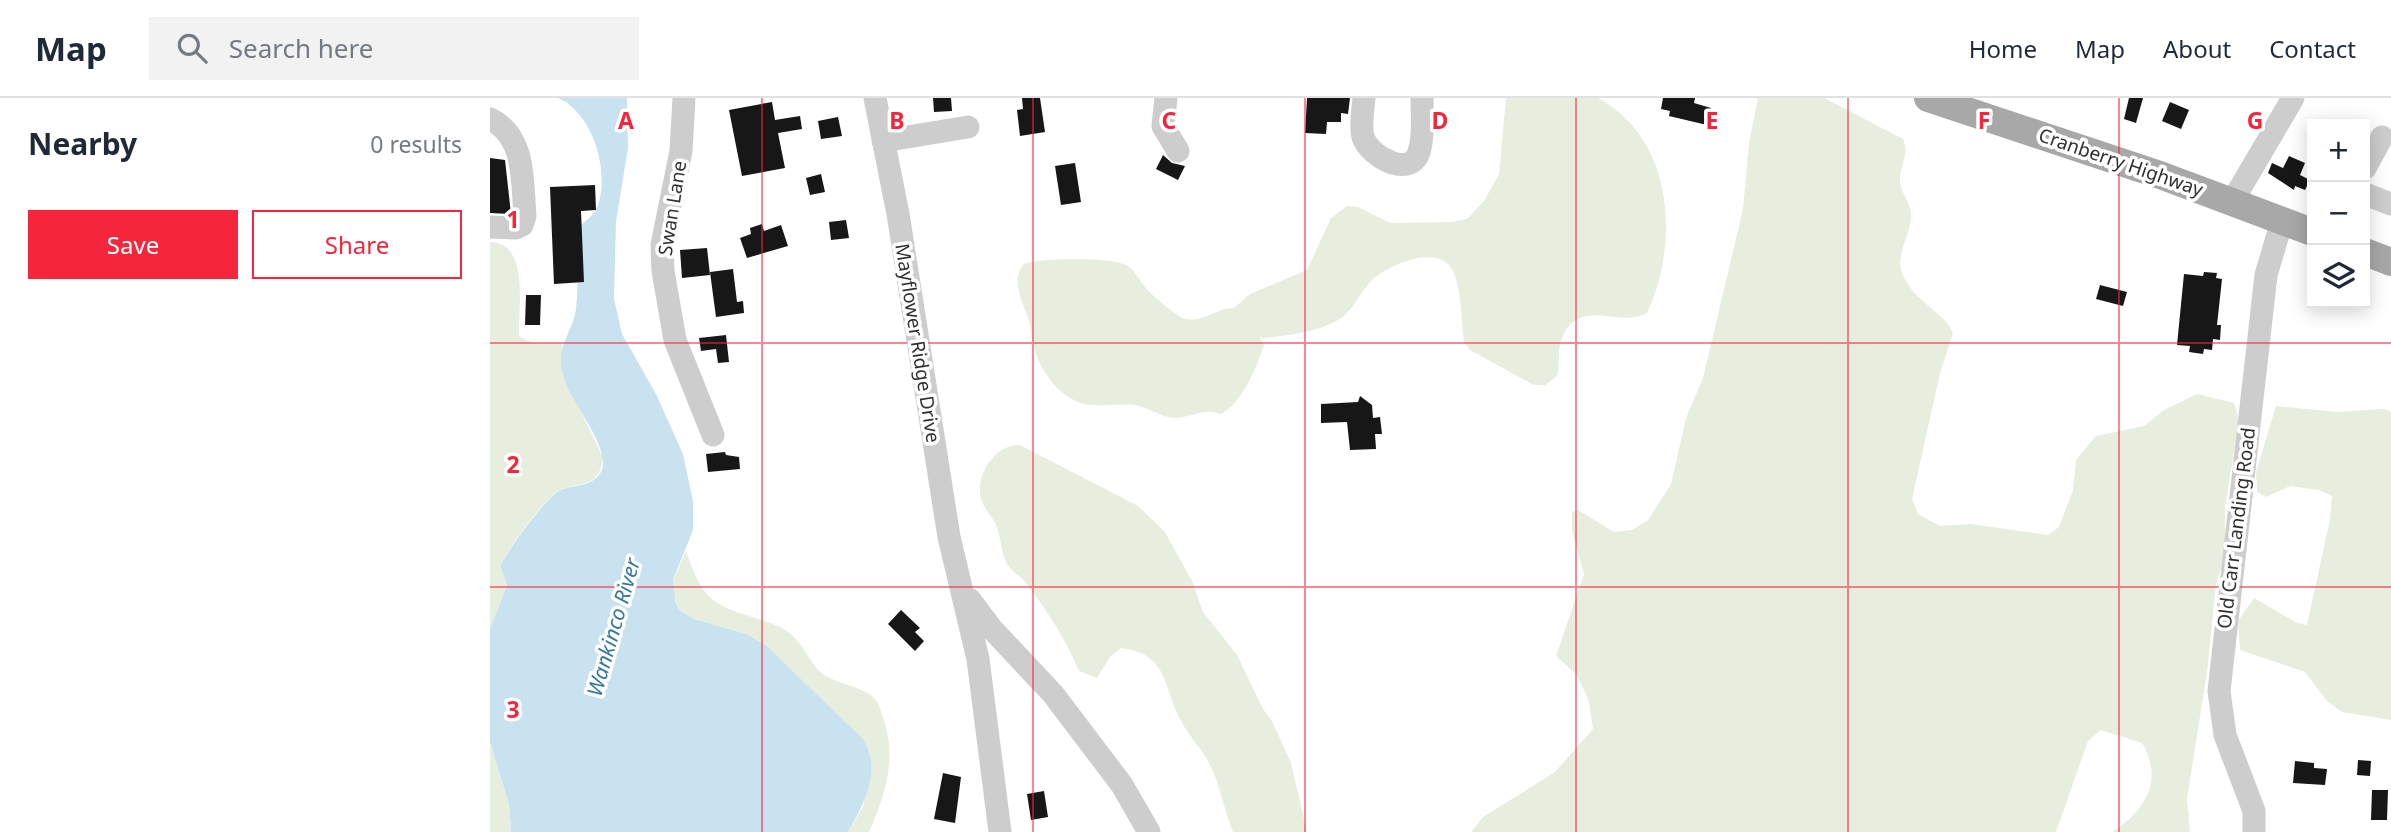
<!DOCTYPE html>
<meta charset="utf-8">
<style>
:root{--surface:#fff;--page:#f2f2f3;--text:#1f2937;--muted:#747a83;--line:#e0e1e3;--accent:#f5253c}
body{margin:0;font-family:"Noto Sans",sans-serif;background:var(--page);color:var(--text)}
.controls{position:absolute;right:21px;top:21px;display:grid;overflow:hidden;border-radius:0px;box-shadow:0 4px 18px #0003}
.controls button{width:63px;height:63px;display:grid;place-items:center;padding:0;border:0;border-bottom:2px solid var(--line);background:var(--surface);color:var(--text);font:35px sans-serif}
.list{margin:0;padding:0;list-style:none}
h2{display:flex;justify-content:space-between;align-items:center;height:91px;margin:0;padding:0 28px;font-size:30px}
h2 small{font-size:23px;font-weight:400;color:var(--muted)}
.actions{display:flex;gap:14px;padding:21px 28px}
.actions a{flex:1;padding:16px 0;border:2px solid var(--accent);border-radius:0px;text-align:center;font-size:24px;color:var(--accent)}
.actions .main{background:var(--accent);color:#fff}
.icon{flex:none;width:38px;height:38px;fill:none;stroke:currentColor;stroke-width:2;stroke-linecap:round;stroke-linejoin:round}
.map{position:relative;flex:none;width:1901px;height:734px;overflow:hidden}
header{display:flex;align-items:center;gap:42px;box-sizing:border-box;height:98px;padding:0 35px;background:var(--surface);border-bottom:2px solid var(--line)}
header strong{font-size:33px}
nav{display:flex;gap:38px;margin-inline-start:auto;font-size:24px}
.search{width:490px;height:63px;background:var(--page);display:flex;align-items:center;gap:18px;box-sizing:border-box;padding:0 24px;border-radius:0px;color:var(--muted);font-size:26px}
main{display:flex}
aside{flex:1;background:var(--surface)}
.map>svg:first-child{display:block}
</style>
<header>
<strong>Map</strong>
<div class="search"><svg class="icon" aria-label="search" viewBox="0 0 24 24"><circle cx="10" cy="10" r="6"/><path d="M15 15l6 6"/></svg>Search here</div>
<nav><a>Home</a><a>Map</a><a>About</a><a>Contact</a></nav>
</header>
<main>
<aside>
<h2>Nearby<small>0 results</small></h2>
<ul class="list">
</ul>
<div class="actions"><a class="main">Save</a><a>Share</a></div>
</aside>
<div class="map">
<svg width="1901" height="734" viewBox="0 0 1901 734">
<rect width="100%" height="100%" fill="#fff"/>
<path fill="#e7eedd" d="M1016,0h92c76,41 82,144 49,215 -27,15 -63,-14 -82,19 -9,15 -4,29 -8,44l-12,9h-11l-64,-35 -6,-8c-3,-21 -2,-50 -10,-69 -12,-31 -64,-9 -81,6 -12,11 -20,33 -35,41 -23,13 -52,16 -78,18l4,7c-8,23 -21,57 -43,69 -17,-7 -30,4 -47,4 -13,-1 -23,-9 -35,-12 -17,-4 -37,2 -54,-2 -25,-5 -46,-34 -51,-58 -3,-10 -3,-21 -7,-31 -6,-15 -16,-37 -3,-51 17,-6 91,-8 105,3 7,5 11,15 17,21 4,6 31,28 37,30 19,7 33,-11 51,-10l16,-14 57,-24 24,-52 16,-12 11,1 32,16 62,-1 15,-3 17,-18 15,-27z
M1268,0h66l79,41c7,16 -3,25 -3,41 0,13 12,24 11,36 0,18 -16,40 -9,57 12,30 42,38 51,60l-13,40 -28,126 6,15 22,12 31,-2 77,11 11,-8 14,-37 3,-30 20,-24 48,-10 20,-16 33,-16 37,9 5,17 -14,88v47l-9,29 -9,88 -20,127 3,33h-78c34,-21 52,-53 30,-89l-41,-13 -13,11 -32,91h-585l12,-15 72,-45 38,-43 -4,-28 -12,-26 -21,-19 28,-82 -12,-43v-19l6,-2 36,22 18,-2 16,-10 23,-36 15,-66 17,-40 40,-169 6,-66z
M0,144c40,1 28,65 29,94l13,7h30l1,32 40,82c-4,38 -30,20 -51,39 -14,13 -44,52 -52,70l7,19 -17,44z
M1786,308l61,6 47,-3 7,3v308l-49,-8 -15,-11 -22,-29 -65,-22 -2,-29 16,-23 43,25 10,2 23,-106 2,-23 -13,-6 -29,-4 -24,11 -9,-5 -1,-20z
M530,347l118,61 27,26 28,51 10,29 34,43 26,54 9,12 19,42 16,69h-74c-8,-20 -12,-41 -20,-61 -8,-19 -23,-33 -32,-50 -18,-34 -12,-67 -60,-73l-11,9 -13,21 -18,-7c-13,-32 -32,-60 -53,-88 -5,-7 -15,-12 -19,-19 -6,-11 -6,-26 -10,-37 -4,-10 -13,-18 -16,-28 -6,-24 14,-55 39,-54z
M196,453c15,43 22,53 66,66 12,4 24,7 35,14 18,13 24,36 37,44 15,9 34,11 48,21 6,5 8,12 10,19 16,40 4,79 -13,117h-21l16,-27 -1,-66 -96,-93 -21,-12 -52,-15 -15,-9 -7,-21 1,-8z
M0,644l19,62 2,28h-21z"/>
<path fill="#c8e2f0" d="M68,0h69l1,50 -12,74 -2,77 8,35 34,60 27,60 10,47v29l-20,50 2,20 4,10 15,9 52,15 21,12 96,93c19,31 2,63 -15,93h-337l-2,-28 -19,-62v-113l17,-44 -7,-19c8,-16 44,-66 59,-75 13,-7 33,-3 42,-19 12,-23 -32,-71 -38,-97 -8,-29 9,-40 13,-66 3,-26 1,-54 0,-80 8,-7 19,-14 22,-24 12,-35 -6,-93 -40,-107z"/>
<path fill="#171717" d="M443,0h18l1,13 -18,1z
M532,0h18l5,34 -25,4 -3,-26 6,-1z
M817,0h43l-2,16 -7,-1v9h-14l-1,12 -21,-1z
M1173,0h32l-1,5 17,5 -4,17 -38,-9 1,-5 -9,-2z
M1639,0h14l-7,25 -12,-4z
M282,4l3,18 25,-4 2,13 -24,4 7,35 -43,8 -13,-66z
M1680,4l19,8 -8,19 -19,-8z
M348,19l4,19 -21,3 -3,-18z
M673,57l9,8 13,3 -7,14 -22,-11z
M1799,58l16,7 -5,12 10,5 -5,10 -10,-4 -1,4 -26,-17 4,-10 11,5z
M0,60l15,2 6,54 -21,-1z
M585,65l6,39 -20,3 -6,-39z
M331,76l4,18 -15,3 -4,-17z
M105,87l1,25 -15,1 3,71 -30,2 -4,-97z
M356,122l3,18 -18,2 -2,-18z
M272,126l2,7 17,-6 7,21 -41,12 -7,-20 11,-4 -1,-6z
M217,150l3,27 -28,3 -2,-28z
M243,171l4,33 6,-1 1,12 -28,4 -6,-45z
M1714,174l13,1 -1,5 6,1 -5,46h4l-1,15 -7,-1 -1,11 -8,-1 -1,5 -14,-2 1,-6 -13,-1 7,-71 19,2z
M1610,187l27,7 -4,14 -27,-7z
M36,197h15l-1,30h-15z
M236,237l3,27 -11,1 -2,-14 -15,2 -2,-13z
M870,298l12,9 1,13 7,-1 2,17h-7l1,15 -26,1 -3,-28 -26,1v-19l37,-2z
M235,354l1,3 13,2 1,12 -32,3 -2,-18z
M411,512l19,18 -5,4 9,9 -9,10 -27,-27z
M1868,662l13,1 -1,15 -13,-1z
M1805,663l19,2v5l13,1 -2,16 -32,-2z
M453,675l18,4 -6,46 -21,-4z
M1882,692h16l-1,30h-16z
M554,693l4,26 -17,3 -4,-26z"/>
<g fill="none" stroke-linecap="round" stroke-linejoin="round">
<path stroke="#cdcdcd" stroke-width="23" d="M194,0l-3,53 -19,94 1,26 12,69 38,95
M385,0l23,116 51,323 29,122 22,173
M676,0l-3,28 15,25
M874,0c-1,12 -4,28 -1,39 7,21 51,44 57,11 4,-15 2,-34 2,-50
M0,21c36,17 32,63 35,97l-3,9 -6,3 -26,-1
M393,43l85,-14
M1875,70l17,-31
M1875,96l26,10
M1742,104l61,-104
M480,502l21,28 62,66 69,91 27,47
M1764,734v-21l-29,-76 -6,-44 47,-416 16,-54"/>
<path stroke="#a8a8a8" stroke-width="28" d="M1438,0l232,77 152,57
M1875,154l26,10"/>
</g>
<path fill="none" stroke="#f5253c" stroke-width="2" stroke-opacity="0.55" d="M272,0v734M543,0v734M815,0v734M1086,0v734M1358,0v734M1629,0v734M0,245h1901M0,489h1901"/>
<g text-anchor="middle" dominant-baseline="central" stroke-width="7" stroke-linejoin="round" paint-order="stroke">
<g font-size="19" fill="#303030" stroke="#fff">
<text transform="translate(1631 64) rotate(19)">Cranberry Highway</text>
<text transform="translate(182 110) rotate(-81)">Swan Lane</text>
<text transform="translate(428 245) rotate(81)">Mayflower Ridge Drive</text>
<text transform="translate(1746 430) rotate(-83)">Old Carr Landing Road</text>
</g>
<g font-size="21" font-style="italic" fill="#36779b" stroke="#fff">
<text transform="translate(123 529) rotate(-74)">Wankinco River</text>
</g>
</g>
<g font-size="23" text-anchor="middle" font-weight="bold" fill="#f5253c" stroke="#fff" stroke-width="7" stroke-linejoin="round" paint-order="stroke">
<text x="136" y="31">A</text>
<text x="407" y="31">B</text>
<text x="679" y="31">C</text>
<text x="950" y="31">D</text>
<text x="1222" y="31">E</text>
<text x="1494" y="31">F</text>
<text x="1765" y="31">G</text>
<text x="23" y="130">1</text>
<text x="23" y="375">2</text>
<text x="23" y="620">3</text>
</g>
</svg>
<div class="controls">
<button>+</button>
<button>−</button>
<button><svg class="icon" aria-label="layers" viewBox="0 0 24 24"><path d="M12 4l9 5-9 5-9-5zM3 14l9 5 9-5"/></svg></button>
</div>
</div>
</main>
